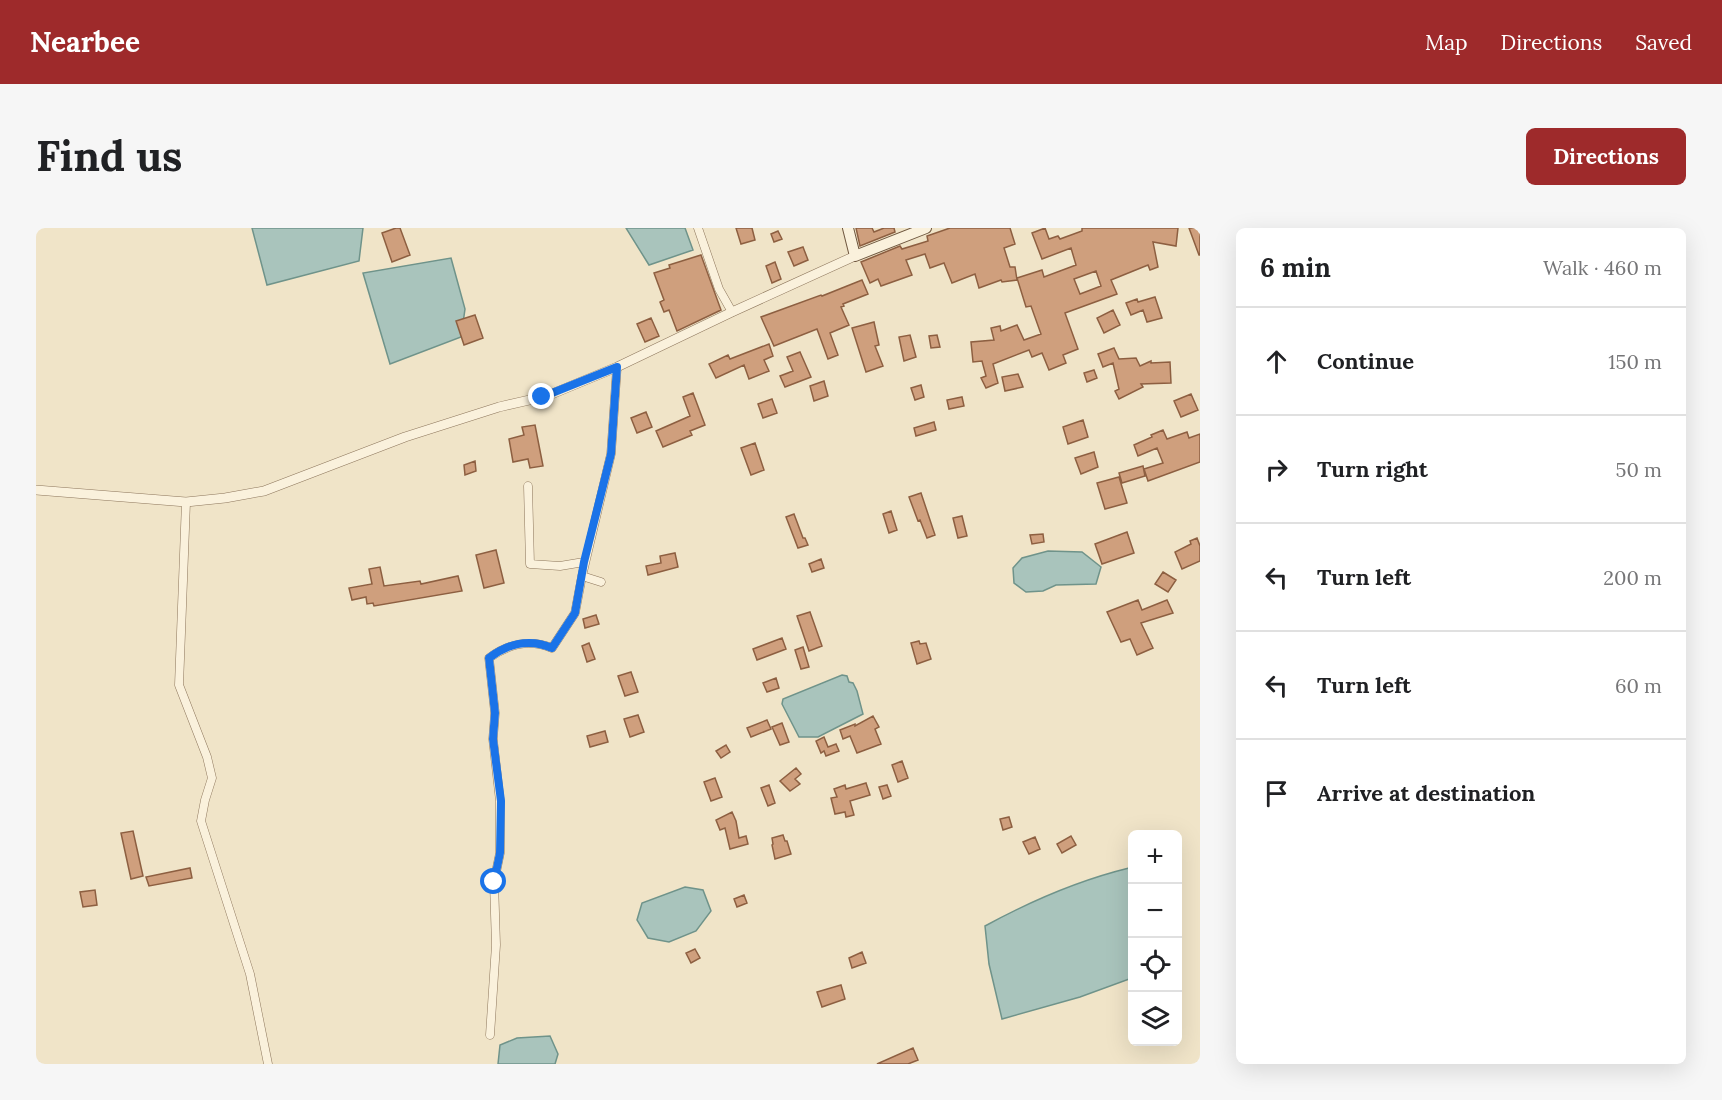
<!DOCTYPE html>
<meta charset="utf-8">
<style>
:root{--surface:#fff;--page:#f6f6f6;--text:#202124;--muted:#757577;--line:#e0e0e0;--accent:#9e2a2b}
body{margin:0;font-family:Lora,serif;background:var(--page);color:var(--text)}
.controls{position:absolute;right:18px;bottom:18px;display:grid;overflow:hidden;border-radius:9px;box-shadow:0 6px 24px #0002}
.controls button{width:54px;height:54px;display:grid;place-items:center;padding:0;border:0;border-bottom:2px solid var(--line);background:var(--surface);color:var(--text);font:30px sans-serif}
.stop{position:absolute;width:18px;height:18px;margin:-14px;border:4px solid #1a73e8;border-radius:50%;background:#fff}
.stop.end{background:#1a73e8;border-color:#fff;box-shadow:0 2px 6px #0008}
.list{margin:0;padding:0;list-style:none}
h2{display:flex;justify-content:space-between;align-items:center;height:78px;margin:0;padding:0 24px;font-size:26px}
h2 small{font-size:20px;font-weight:400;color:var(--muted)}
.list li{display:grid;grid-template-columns:39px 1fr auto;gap:18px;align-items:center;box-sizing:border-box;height:108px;padding:0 24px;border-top:2px solid var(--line)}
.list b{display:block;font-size:22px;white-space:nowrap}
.list em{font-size:20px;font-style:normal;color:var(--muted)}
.icon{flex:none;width:33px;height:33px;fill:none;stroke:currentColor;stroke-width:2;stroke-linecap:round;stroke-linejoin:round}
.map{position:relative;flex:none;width:1164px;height:836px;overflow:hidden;border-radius:9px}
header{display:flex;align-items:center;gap:36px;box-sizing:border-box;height:84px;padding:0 30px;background:var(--accent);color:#fff}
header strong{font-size:28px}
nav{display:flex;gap:33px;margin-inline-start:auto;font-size:21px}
.intro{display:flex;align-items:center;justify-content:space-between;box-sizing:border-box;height:144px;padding:0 36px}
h1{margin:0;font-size:42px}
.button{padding:15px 27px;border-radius:9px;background:var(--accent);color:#fff;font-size:21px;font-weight:700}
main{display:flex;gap:36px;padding:0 36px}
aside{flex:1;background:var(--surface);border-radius:9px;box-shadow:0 6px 24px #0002}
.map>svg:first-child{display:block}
</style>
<header>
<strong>Nearbee</strong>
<nav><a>Map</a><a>Directions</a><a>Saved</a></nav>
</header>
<div class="intro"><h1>Find us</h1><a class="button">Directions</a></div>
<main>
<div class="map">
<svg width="1164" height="836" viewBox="0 0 1164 836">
<rect width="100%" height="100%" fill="#f0e4c8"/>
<path fill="#a9c4bc" stroke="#6f938a" stroke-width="1.5" d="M216,0h111l-4,33 -92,24z
M590,0h59l8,22 -44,15z
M415,30l14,51 -4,28 -71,27 -27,-91z
M1012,323l34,1 19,15 -5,17 -40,1 -13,6 -17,1 -12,-9 -1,-15 9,-10z
M806,447l5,1 2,6 4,1 4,8 6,23 -45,23h-19l-17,-33 1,-5z
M1093,640l3,4v106l-52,19 -78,22 -13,-55 -4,-38c44,-24 95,-46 144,-58z
M649,659l18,3 8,21 -15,20 -27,11 -21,-4 -11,-18 5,-17z
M514,808l8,18 -3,10h-57l2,-19 17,-7z"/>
<path fill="#cf9f7d" stroke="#8d5f41" stroke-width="1.5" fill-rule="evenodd" d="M360,0h4l10,27 -18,7 -10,-29z
M700,0h16l3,12 -14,4z
M820,0h16l2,4 10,-4h10l1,4 -35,14z
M914,0h60l5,16 -11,4 6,19h5l2,13 -15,2 -1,-2 -22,8 -4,-14 -23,9 -8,-20 -14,5 -5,-14 -19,6 6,15 -31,11 -3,-7 -8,4 -9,-21 39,-16 2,3 26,-8 -1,-5z
M1009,0l4,11 9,-3 2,3 22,-8v-3h96l-2,18 -23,-4 5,25 -8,3 -2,-5 -37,15 6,14 -52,19 13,36 -15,6 3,8 -17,7 -7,-17 -10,4 -3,-7 -36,14 5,19 -12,5 -5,-10 5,-2 -4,-15 -9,1 -2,-20 23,-2 -3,-12 9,-2 1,5 16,-6 7,15 17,-6 -10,-28 -5,1 -9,-29 25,-8 2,7 32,-12 -5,-17 -29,11 -10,-26zM1060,43l5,15 -21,8 -6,-15z
M1153,0h11v27h-1z
M742,3l4,8 -8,3 -3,-8z
M767,19l5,13 -14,6 -6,-14z
M665,27l20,55 -44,21 -8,-21 -5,2 -4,-10 4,-2 -10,-27 16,-5 -1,-3z
M739,34l6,17 -9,4 -6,-17z
M826,52l6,14 -25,10 1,2 -3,1 8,18 -19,8 8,22 -10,4 -11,-30 -43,17 -13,-29 60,-22 1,1z
M1119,69l7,21 -15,4 -4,-12 -12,5 -5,-12 11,-4 1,3z
M1077,82l7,15 -16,8 -7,-15z
M439,87l8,23 -19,7 -8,-24z
M615,90l8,18 -14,6 -8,-18z
M838,94l5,23 -4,1 8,20 -17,6 -14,-44z
M874,107l6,22 -12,4 -5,-24z
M901,107l3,12 -9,1 -2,-12z
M733,116l4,12 -9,4 5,11 -20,8 -5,-14 -28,13 -7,-14 19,-9 2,4z
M1078,120l5,11 17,-1 4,8 11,-5v2l19,-1 1,21 -30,1 2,3 -24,12 -4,-8 4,-2 -6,-26 -10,4 -5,-13z
M764,124l11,25 -26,10 -5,-11 13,-5 -6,-14z
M1058,142l3,8 -10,4 -3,-9z
M982,146l5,13 -18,4 -3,-14z
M788,153l4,15 -14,5 -4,-15z
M885,157l3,12 -9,3 -4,-12z
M657,165l12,32 -15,6 2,4 -29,12 -7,-16 34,-15 -7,-19z
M1155,166l7,16 -17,7 -7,-16z
M926,169l2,9 -15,3 -2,-9z
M736,171l5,14 -14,5 -5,-14z
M610,184l6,15 -15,6 -6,-15z
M1047,192l5,17 -20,7 -5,-17z
M898,194l2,8 -20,6 -2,-8z
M499,197l8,41 -13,2 -2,-9 -15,3 -4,-23 15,-4 -2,-8z
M1127,202l4,9 20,-7 2,6 11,-4v28l-52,19 -4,-12 19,-6 -6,-15 -19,8 -4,-11 18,-8 -1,-2z
M719,215l9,27 -13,5 -10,-27z
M1058,224l4,15 -17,7 -6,-16z
M439,233l1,10 -11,4 -1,-10z
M1107,238l2,10 -23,7 -3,-10z
M1083,249l8,26 -22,6 -8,-26z
M885,265l14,42 -8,3 -7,-18 -2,1 -9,-24z
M855,283l6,19 -8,3 -6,-19z
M758,286l9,24h2l3,7 -10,3 -12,-31z
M926,288l5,20 -9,2 -5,-20z
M1091,304l7,21 -32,11 -7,-20z
M1007,306l1,8 -12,2 -2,-9z
M1161,310l3,8v15l-18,8 -7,-17 16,-8 -1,-3z
M460,322l8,33 -20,5 -8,-33z
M639,325l3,14 -30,8 -2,-9 15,-3 -1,-7z
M785,331l3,9 -12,4 -3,-8z
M344,339l4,19 36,-5 1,3 37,-8 4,15 -88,15 -1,-3 -6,1 -1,-7 -14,3 -3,-12 23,-4 -3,-15z
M1127,344l13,8 -8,12 -13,-8z
M1102,372l4,10 25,-10 6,13 -32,10 12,25 -16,7 -7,-16 -9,3 -14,-30z
M774,384l12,34 -13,5 -12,-35z
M560,387l3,9 -14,4 -2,-9z
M746,410l4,11 -29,11 -4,-11z
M883,413l1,3 6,-1 5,16 -14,5 -6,-21z
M553,415l6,16 -8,3 -5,-16z
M767,419l6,20 -8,2 -6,-19z
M595,444l7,20 -13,4 -7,-20z
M740,450l3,10 -12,4 -4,-9z
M602,487l6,17 -14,5 -6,-18z
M837,488l6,11 -4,2 6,15 -24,9 -7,-17 -7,3 -3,-9 15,-6v2z
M731,492l4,9 -20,8 -4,-9z
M746,495l7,19 -9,3 -8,-18z
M569,503l3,11 -18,5 -3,-11z
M788,509l4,10 8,-3 3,7 -13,5 -2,-5 -3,2 -5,-12z
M690,517l4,7 -9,6 -5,-7z
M866,533l6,17 -10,4 -6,-17z
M760,540l5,6 -6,5 5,5 -10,7 -10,-10z
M679,550l7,19 -11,4 -7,-19z
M830,555l4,12 -20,6 4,14 -8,2 -1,-5 -10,2 -4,-16 6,-1 -3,-8 11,-4 1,4z
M733,557l6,18 -7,3 -7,-18z
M851,557l4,11 -8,3 -4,-12z
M696,584l4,9 3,17 7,-2 2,8 -18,5 -5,-21 -5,2 -4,-10z
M973,589l3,10 -9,3 -3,-11z
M97,603l10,45 -12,3 -10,-46z
M747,607l2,6h2l4,13 -16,5 -3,-14 1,-1 -1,-6z
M1035,608l5,9 -14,8 -5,-9z
M999,609l5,12 -11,5 -6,-12z
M154,640l2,10 -43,8 -3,-9z
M59,662l2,15 -14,2 -3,-15z
M708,667l3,8 -10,4 -3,-8z
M659,721l5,9 -9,5 -5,-10z
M826,724l4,11 -14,5 -3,-10z
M805,757l4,14 -23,8 -5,-15z
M877,820l5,12 -10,4h-31z"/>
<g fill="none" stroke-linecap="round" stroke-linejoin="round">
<defs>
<path id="minor" d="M662,0l21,61 13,23
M492,258l2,78 30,2 24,-4
M150,274l-7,183 28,72 5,21 -7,22 -4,21 49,153 18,90
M565,354l-19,-6 29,-122 6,-87
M454,807l6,-90 -2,-63 6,-29v-52l-7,-62 2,-26 -6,-55c19,-14 41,-19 63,-10l23,-35 7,-37"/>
<path id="tertiary" d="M0,262l150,12 39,-4 39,-7 141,-54 94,-30 48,-11 70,-29 115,-55 123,-56"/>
<path id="secondary" d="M812,0l7,28 71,-28"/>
</defs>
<use href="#minor" stroke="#8d765c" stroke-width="9"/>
<use href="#tertiary" stroke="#8d765c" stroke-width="10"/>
<use href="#secondary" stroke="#6f573f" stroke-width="12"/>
<use href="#minor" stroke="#faf1dc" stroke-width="8"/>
<use href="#tertiary" stroke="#faf1dc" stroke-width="9"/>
<use href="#secondary" stroke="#faf1dc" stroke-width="10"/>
</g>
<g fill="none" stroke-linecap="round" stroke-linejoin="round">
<path stroke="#1a73e8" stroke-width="8" d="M458,654l6,-29 1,-52 -8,-62 2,-26 -6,-55c18,-14 40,-20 63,-10l23,-35 9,-51 27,-108 6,-87 -75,30"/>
</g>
</svg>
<div class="controls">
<button>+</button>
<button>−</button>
<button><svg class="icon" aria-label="locate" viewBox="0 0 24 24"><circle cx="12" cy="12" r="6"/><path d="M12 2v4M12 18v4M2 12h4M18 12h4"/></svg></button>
<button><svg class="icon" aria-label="layers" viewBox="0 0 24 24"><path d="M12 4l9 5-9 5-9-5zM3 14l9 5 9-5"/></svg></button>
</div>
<div class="stop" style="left:458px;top:654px"></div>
<div class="stop end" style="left:506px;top:169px"></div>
</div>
<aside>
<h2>6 min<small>Walk · 460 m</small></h2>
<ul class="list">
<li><svg class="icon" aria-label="ahead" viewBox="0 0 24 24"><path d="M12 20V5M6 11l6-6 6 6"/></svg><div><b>Continue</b></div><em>150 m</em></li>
<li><svg class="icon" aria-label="right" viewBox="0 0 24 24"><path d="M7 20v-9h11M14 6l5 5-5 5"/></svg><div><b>Turn right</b></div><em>50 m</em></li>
<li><svg class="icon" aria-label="left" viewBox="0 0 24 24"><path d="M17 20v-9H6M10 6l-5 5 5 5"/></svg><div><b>Turn left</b></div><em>200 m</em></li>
<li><svg class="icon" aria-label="left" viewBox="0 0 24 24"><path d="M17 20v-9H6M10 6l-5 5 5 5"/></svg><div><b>Turn left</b></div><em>60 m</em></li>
<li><svg class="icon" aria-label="arrive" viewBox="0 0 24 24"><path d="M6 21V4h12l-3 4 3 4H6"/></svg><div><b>Arrive at destination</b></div></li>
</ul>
</aside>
</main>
